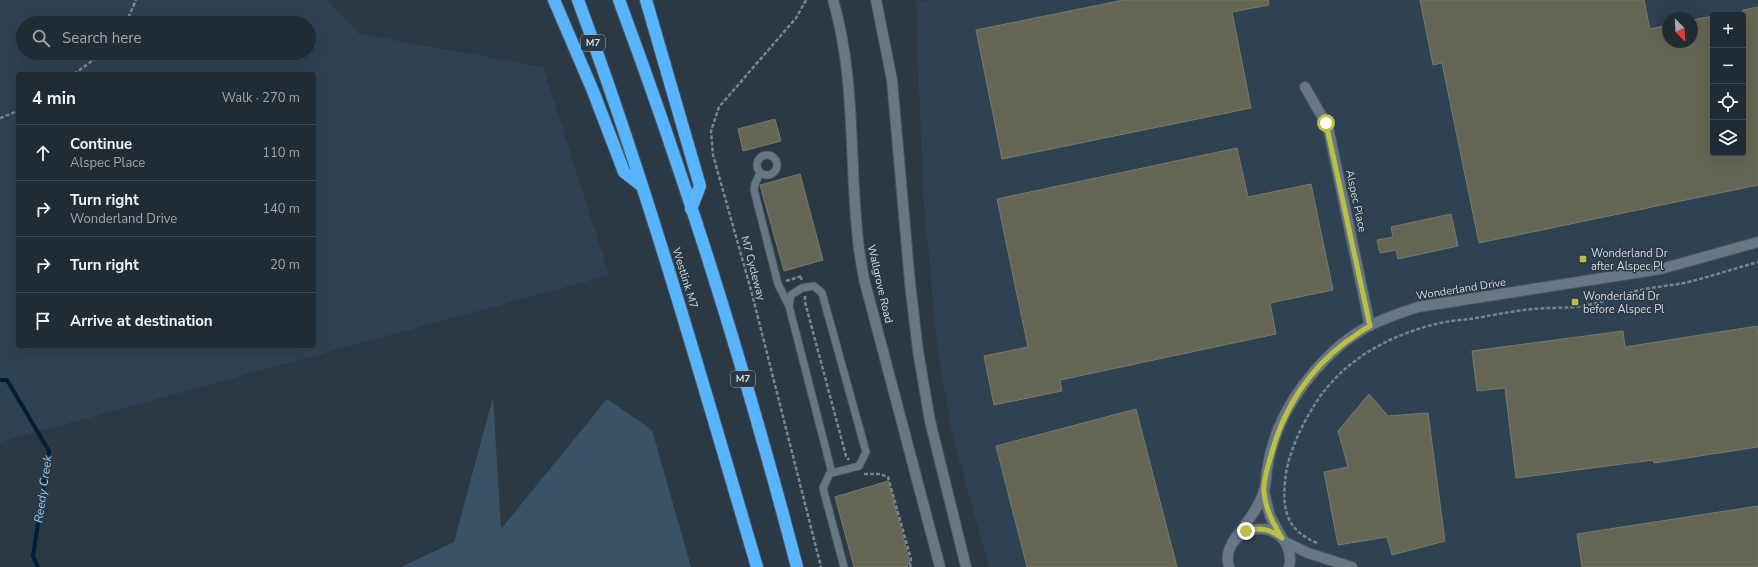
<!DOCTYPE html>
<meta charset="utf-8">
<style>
:root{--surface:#202b34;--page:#28333c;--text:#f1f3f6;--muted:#a2a7ac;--line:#3d474f}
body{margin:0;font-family:"Nunito Sans",sans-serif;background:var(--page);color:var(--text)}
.controls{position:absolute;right:12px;top:12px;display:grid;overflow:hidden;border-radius:4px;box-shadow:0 4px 16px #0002}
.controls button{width:36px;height:36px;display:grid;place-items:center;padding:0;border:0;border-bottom:1px solid var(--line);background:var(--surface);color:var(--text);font:20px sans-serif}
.compass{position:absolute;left:1662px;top:12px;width:36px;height:36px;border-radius:50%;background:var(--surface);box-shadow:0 4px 16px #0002;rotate:156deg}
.stop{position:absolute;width:12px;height:12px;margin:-9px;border:3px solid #bbc044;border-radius:50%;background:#fff}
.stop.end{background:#bbc044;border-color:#fff;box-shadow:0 1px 4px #0008}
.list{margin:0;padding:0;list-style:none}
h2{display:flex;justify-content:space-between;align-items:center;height:52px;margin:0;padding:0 16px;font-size:17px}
h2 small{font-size:13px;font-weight:400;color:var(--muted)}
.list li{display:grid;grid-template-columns:26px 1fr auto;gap:12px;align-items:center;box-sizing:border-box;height:56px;padding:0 16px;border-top:1px solid var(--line)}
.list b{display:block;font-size:15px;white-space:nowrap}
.list p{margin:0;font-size:13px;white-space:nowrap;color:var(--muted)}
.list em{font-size:13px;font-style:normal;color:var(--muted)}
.icon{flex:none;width:22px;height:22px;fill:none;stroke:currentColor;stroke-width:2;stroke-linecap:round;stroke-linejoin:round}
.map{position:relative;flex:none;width:1758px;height:567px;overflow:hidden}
.search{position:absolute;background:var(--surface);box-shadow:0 4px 16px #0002;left:16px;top:16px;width:300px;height:44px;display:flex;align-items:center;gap:10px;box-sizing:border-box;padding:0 14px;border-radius:22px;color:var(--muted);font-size:15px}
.panel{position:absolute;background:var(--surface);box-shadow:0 4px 16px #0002;left:16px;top:72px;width:300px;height:276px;border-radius:4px}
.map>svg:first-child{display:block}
</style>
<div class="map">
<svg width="1758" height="567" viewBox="0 0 1758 567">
<rect width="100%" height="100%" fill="#2b3945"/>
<path fill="#2f4253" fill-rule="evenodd" d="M0,0h327l32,34 184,33 66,208 -609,167zM23,23h286v30h-286zM18,74h296v272h-296z
M943,0h815v567h-769l-36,-130 -15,-83 -15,-160 -7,-193zM1713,15h30v138h-30zM1668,18h24v24h-24z"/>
<path fill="#3a5266" d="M493,397l8,132 106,-130 45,31 39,137h-290l53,-25z"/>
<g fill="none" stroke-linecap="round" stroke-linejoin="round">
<path stroke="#001e38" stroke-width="4" d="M0,380h7l42,71 -16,105 5,11"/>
</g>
<path fill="#656654" stroke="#797b68" d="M1124,0h144l1,5 -37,7 19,96 -249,51 -26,-129z
M1420,0h224l6,29 18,-4v17h24v-22l21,-4v137h30v-143l15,-3v178l-279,58 -37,-180 -9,2z
M775,119l6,22 -38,10 -5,-22z
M1237,148l11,49 63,-13 22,106 -63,13 6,31 -216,46 2,11 -68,14 -10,-49 44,-9 -31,-148z
M800,174l23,86 -39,11 -24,-86z
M1451,214l7,32 -60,13 -2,-9 -16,3 -3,-13 16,-3 -2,-10z
M1757,326l1,9v112l-104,16 -1,-3 -137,18 -11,-90 -28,3 -5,-40 151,-20 2,16z
M1369,394l19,22 40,-3 17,128 -53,14 -5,-18 -49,8 -14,-73 24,-5 -10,-36z
M1136,409l41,158h-150l-31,-121z
M888,481l22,82 -3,1 1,3h-54l-19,-70z
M1758,506v61h-176l-5,-33z"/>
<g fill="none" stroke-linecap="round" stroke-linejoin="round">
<defs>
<path id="lane" d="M757 165a10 10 0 1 1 20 0a10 10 0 1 1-20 0Z
M760,173l-5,11 -1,6 24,94 11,22
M832,473l-43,-167 2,-11 11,-7 12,-2 8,7 44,159 -7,14 -27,7h-2l-7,15 21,79"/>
<path id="street" d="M1305,87l23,40 42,199
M1264,492l6,24 11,20
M1285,542l23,11 44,14
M1232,543c11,-17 26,-32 32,-52 2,-6 2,-14 3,-21 2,-13 6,-28 11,-41 16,-39 52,-82 89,-102 17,-9 33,-14 51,-20l243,-38 97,-27
M1229,567c-10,-35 43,-54 58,-21 3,7 4,14 2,21"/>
<path id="secondary" d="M833,0c23,77 16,160 25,240 1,13 4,26 6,39l76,288
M876,0l16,80 18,203 8,68 12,70 36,146"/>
<path id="highway" d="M554,0l39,91 31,81 18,14
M578,0c69,186 123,377 179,567
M619,0c69,185 128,376 178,567
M646,0l54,186 -9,23"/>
</defs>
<use href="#lane" stroke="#49555f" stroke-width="9"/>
<use href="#street" stroke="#49555f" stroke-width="12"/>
<use href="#secondary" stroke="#49555f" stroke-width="12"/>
<use href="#highway" stroke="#49555f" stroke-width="14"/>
<path stroke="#79848e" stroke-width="2.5" stroke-dasharray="4 2" stroke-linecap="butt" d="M806,0l-10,18 -77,89 -8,24 2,24 38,135 70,277
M126,23l10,-23
M74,74l29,-21
M0,118l18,-7
M786,281l16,-5 -1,4
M805,296v6l41,154 3,4
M864,474h16l8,3 23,82 -1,8
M1317,543c-29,-12 -35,-31 -32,-62 2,-25 16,-55 30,-77 29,-45 74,-69 125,-81 10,-2 20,-3 29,-4 21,-3 42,-8 64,-10 18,-2 36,0 54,-4 17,-3 33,-9 49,-14 16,-4 32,-5 48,-8 25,-6 49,-14 74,-21"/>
<use href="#lane" stroke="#687785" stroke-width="7"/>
<use href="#street" stroke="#687785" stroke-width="10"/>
<use href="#secondary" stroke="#687785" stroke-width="10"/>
<use href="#highway" stroke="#58b4ff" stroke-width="12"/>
</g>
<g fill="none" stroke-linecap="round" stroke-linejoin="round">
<path stroke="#bbc044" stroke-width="5" d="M1246,531c14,-4 24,-2 36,7 -9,-14 -17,-30 -18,-46 -1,-10 3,-23 6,-33 12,-48 37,-88 77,-118 8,-5 15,-11 23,-15l-44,-203"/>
</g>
<g fill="#bbc044" stroke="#2b3945" stroke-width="1.5">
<rect x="1579" y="255" width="8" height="8" rx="2"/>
<rect x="1571" y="298" width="8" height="8" rx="2"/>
</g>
<g text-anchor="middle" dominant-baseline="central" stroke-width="3" stroke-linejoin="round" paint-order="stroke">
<g fill="#2b3945" stroke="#a1abb4" stroke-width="1">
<rect x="581" y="35" width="24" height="16" rx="3"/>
<rect x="731" y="371" width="24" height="16" rx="3"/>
</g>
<g font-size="10" font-weight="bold" fill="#d4dce4">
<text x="593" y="43">M7</text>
<text x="743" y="379">M7</text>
</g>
<g font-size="11" fill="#d4dce4" stroke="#2b3945">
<text transform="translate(1356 201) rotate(78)">Alspec Place</text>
<text transform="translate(753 268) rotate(75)">M7 Cycleway</text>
<text transform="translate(685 278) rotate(73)">Westlink M7</text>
<text transform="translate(880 284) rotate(77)">Wallgrove Road</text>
<text transform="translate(1461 289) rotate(-9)">Wonderland Drive</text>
</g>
<g font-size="11" fill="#d4dce4" stroke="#2b3945" text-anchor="start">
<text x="1591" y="253">Wonderland Dr<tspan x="1591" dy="13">after Alspec Pl</tspan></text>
<text x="1583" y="296">Wonderland Dr<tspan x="1583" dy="13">before Alspec Pl</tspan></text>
</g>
<g font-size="12" font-style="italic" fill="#8fc9fb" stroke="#2b3945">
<text transform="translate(43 489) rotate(-82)">Reedy Creek</text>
</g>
</g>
</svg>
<div class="controls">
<button>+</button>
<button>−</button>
<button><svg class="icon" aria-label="locate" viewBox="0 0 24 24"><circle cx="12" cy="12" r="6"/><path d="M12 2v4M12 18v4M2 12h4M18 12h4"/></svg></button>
<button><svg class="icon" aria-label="layers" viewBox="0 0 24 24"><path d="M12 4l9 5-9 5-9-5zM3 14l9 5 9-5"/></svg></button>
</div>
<svg class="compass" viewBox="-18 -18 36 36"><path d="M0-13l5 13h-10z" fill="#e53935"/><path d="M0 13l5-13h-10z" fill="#a2a7ac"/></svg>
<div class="stop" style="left:1326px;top:123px"></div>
<div class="stop end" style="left:1246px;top:531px"></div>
<div class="search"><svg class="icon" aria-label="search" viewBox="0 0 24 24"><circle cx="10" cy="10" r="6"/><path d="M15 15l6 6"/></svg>Search here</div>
<section class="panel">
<h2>4 min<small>Walk · 270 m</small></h2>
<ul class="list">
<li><svg class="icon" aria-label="ahead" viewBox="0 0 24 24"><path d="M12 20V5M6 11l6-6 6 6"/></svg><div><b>Continue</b><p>Alspec Place</p></div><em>110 m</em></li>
<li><svg class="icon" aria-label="right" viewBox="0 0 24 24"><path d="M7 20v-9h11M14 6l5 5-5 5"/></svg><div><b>Turn right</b><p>Wonderland Drive</p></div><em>140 m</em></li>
<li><svg class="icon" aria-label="right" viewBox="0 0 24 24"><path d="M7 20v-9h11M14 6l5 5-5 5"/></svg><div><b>Turn right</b></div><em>20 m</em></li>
<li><svg class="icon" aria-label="arrive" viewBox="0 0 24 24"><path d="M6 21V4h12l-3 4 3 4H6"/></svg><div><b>Arrive at destination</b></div></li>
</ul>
</section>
</div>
